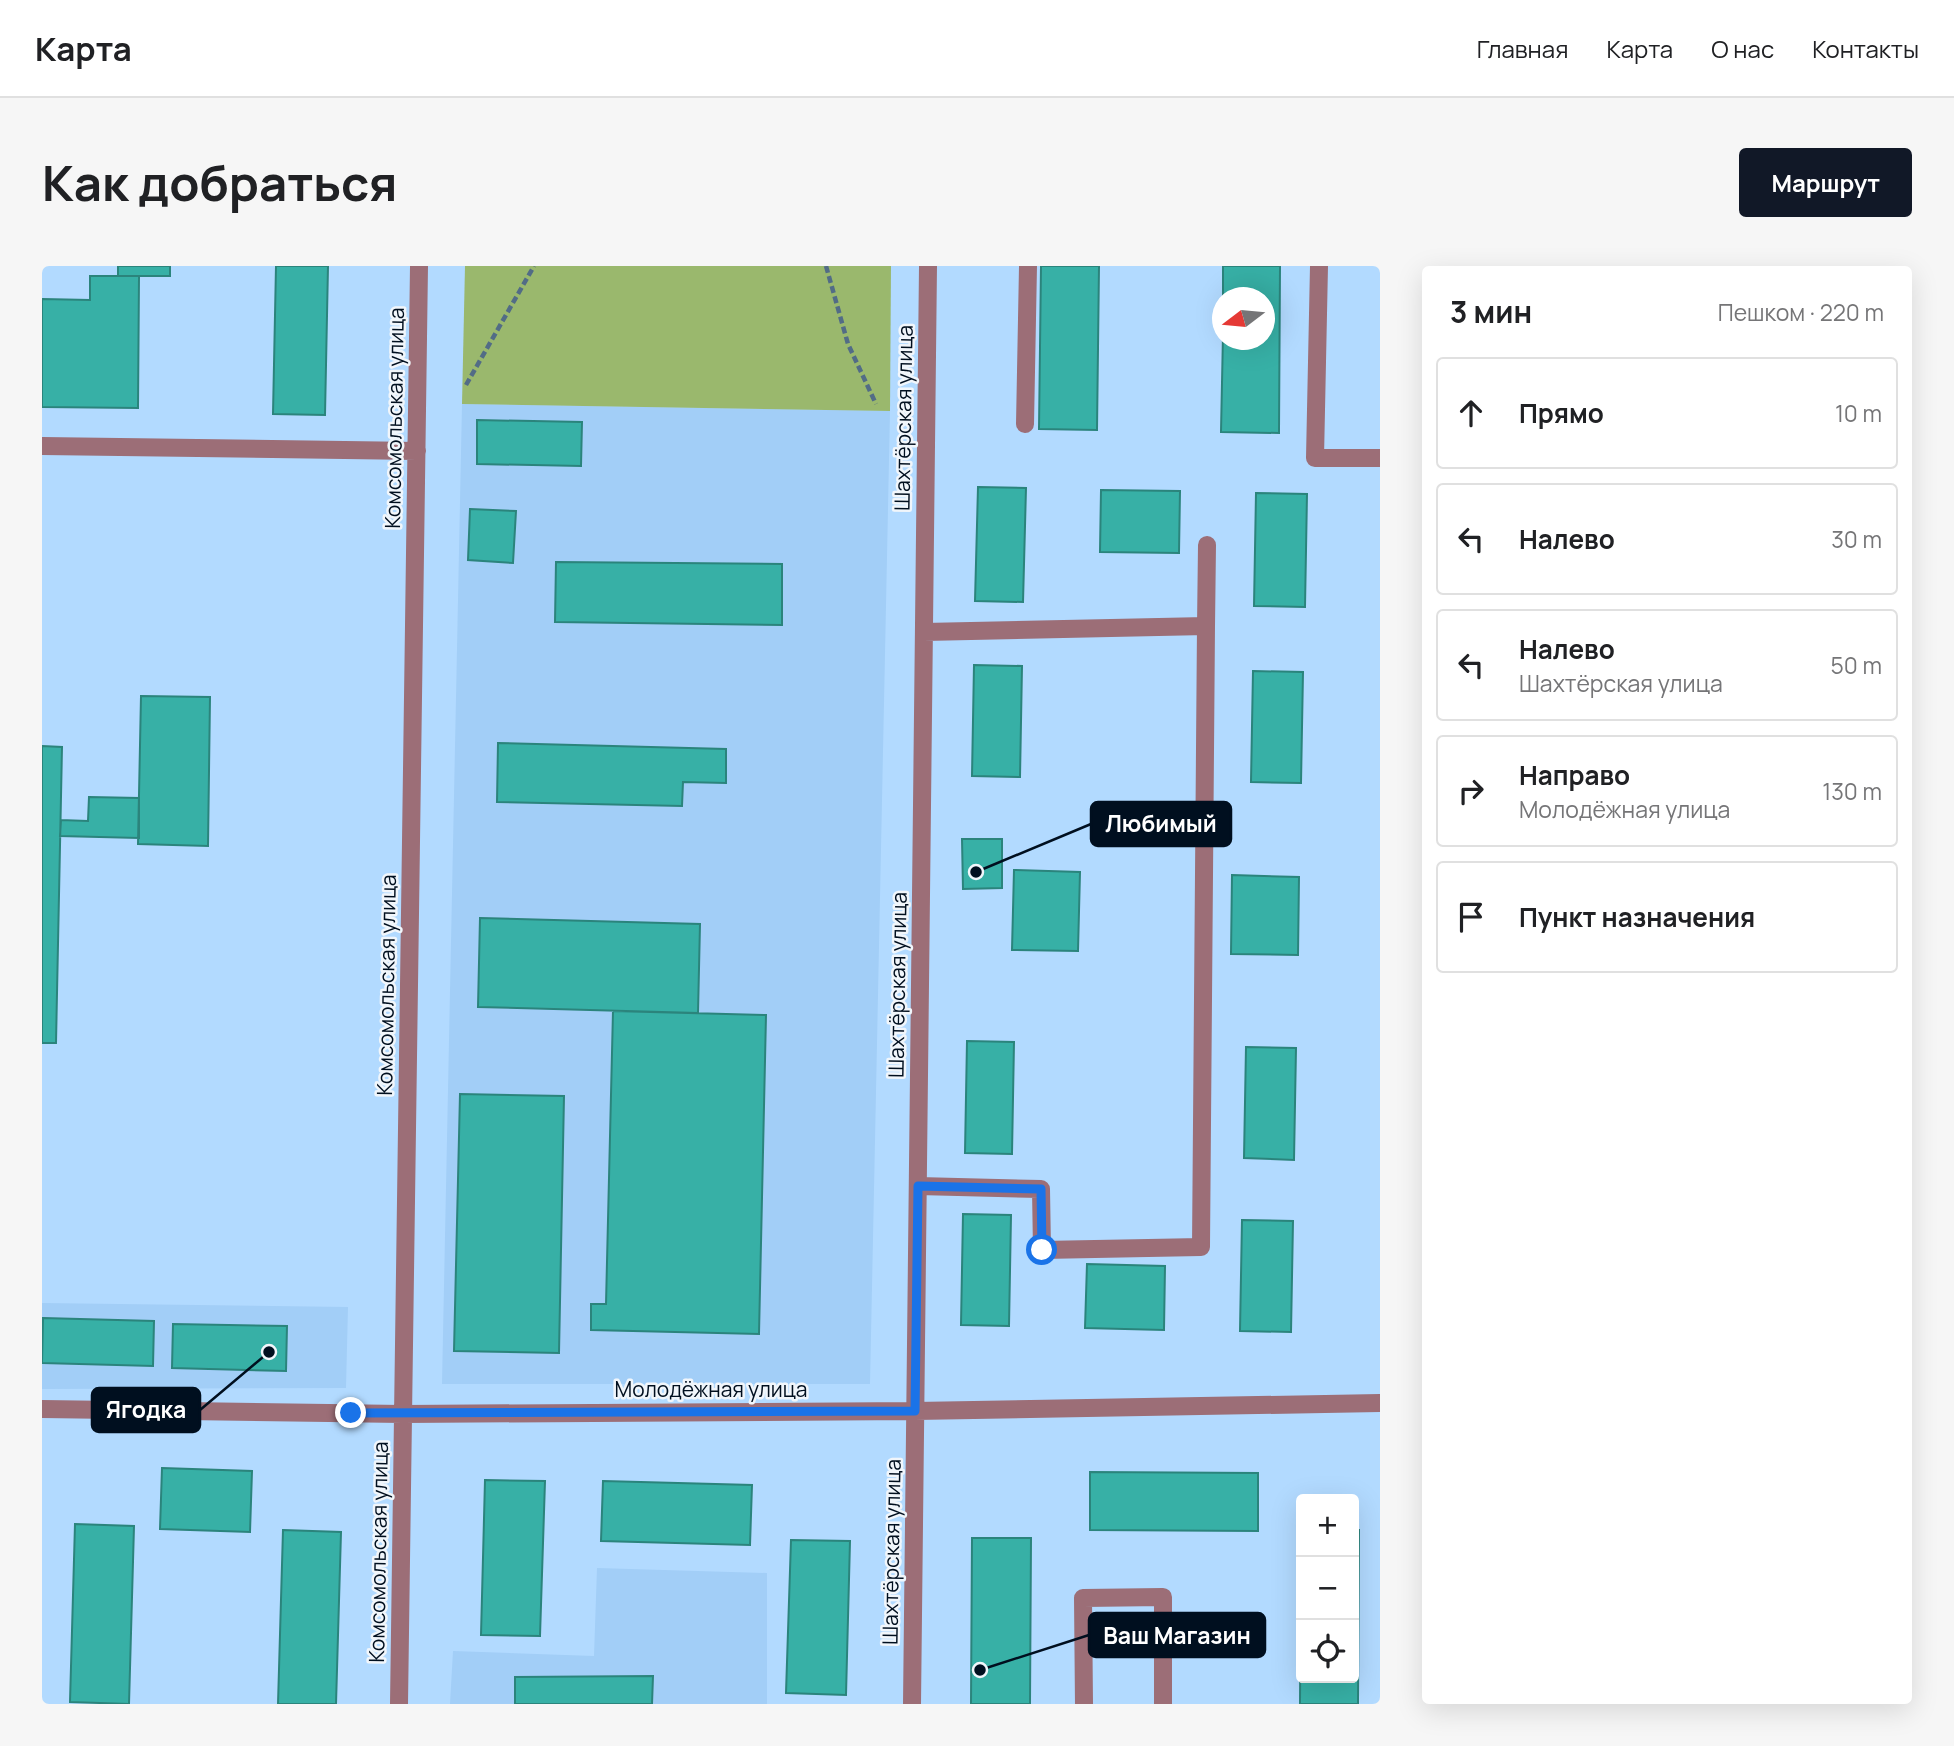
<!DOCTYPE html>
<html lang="ru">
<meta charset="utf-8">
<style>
:root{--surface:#fff;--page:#f6f6f6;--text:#202124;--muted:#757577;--line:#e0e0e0;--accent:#111827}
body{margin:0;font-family:Manrope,sans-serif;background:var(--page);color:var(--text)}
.controls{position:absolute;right:21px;bottom:21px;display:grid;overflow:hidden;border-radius:7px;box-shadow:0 7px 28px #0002}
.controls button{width:63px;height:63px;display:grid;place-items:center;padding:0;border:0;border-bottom:2px solid var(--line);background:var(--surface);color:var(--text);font:35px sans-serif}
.compass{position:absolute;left:1170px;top:21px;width:63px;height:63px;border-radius:50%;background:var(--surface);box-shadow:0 7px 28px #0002;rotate:254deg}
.stop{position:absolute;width:21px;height:21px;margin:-16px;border:5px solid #1a73e8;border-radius:50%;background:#fff}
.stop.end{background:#1a73e8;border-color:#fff;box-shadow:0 2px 7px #0008}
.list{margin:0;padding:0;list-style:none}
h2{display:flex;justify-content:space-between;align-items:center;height:91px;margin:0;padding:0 28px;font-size:30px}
h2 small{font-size:23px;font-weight:400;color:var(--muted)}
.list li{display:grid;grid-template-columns:46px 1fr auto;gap:21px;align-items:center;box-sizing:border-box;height:112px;margin:0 14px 14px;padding:0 14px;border:2px solid var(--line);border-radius:7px}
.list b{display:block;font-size:26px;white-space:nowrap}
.list p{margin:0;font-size:23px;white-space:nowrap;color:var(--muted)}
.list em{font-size:23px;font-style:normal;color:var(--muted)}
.icon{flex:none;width:38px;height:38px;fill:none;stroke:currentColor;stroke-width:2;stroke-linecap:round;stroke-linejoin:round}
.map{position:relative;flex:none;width:1338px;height:1438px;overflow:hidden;border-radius:7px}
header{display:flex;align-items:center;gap:42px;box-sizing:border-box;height:98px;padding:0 35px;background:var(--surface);border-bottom:2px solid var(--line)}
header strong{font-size:33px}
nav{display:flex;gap:38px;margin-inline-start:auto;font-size:24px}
.intro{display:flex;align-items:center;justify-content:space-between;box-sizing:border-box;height:168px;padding:0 42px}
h1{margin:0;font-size:49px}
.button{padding:18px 32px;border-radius:7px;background:var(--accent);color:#fff;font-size:24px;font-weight:700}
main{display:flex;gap:42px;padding:0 42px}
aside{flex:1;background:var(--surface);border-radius:7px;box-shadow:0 7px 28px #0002}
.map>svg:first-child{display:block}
</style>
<header>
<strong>Карта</strong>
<nav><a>Главная</a><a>Карта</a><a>О нас</a><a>Контакты</a></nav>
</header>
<div class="intro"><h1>Как добраться</h1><a class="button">Маршрут</a></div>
<main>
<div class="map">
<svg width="1338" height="1438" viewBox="0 0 1338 1438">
<rect width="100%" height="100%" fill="#b2daff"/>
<path fill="#a2cef7" d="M420,138l428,7 -20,973h-428z
M0,1037l306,4 -2,81 -304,1z
M555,1302l170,5v131h-317l3,-53 141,5z"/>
<path fill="#9ab86d" d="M423,0h426l-1,145 -428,-7z"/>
<path fill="#37b0a6" stroke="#2b847c" stroke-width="2" d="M76,0h52v10h-52z
M234,0h52l-3,149 -52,-1z
M999,0h58l-2,164 -58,-1z
M1181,0h57l-1,167 -58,-1 2,-98v6h42v-42h-42z
M48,10h49l-1,132 -96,-1v-108l48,1z
M435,154l105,2 -1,44 -104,-2z
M936,221l48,1 -3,114 -48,-1z
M1059,224l79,1 -1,62 -79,-1z
M1214,227l51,1 -2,113 -51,-1z
M428,243l46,2 -3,52 -45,-3z
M514,296l226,2v61l-227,-3z
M932,399l48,1 -2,111 -48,-1z
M1211,405l50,1 -2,111 -50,-1z
M99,430l69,1 -2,149 -70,-2z
M456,477l228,6v34l-43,-1 -1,24 -185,-4z
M0,480l20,1 -6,296h-14z
M47,531l50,1v40l-79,-2 1,-16 27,1z
M920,573h40v49l-39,1z
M972,604l66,2 -2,79 -66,-1z
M1190,609l67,2 -1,78 -67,-1z
M438,652l220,6 -2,89 -220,-6z
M571,745l153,4 -7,319 -168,-4v-26h15z
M925,775l47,1 -2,112 -47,-1z
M1204,781l50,1 -2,112 -50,-2z
M418,828l104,2 -5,257 -105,-2z
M921,948l48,1 -2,111 -48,-1z
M1200,954l51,1 -2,111 -51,-1z
M1045,998l78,2 -1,64 -79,-2z
M1,1052l111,3 -1,45 -111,-3z
M131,1058l114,2 -1,45 -114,-3z
M120,1202l90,3 -2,61 -90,-3z
M1048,1206l168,1v58l-168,-1z
M443,1214l60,1 -5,155 -59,-1z
M561,1215l149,4 -2,60 -149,-4z
M33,1258l59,2 -5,178 -59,-2z
M241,1264l58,2 -5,172h-58z
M1259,1264v148h53v-148h5l-1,174h-58z
M930,1272h59l-1,166h-59z
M749,1274l59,1 -4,154 -60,-2z
M611,1410l-1,28h-137v-27z"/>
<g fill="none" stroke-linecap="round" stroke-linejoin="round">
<path stroke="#526c86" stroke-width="4.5" stroke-dasharray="7 3.5" stroke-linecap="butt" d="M784,0l22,78 28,60
M424,119l68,-119"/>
<path stroke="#9c6e77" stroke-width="18" d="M1277,0l-4,192h65
M983,158l3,-158
M0,180l375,5
M882,366l282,-6 1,-81
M876,920l123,3 1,61 159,-3 5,-621
M0,1143l361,5 512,-3 465,-8
M357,1438l20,-1438
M870,1438l16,-1438
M1042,1438l-1,-106 80,-1v107"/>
</g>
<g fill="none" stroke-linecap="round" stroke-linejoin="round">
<path stroke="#1a73e8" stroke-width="9" d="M309,1147l564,-2 3,-225 123,3 1,61"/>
</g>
<g text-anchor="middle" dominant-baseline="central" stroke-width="5" stroke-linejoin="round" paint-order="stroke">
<g font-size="21" fill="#000f1f" stroke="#f1f6fb">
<text transform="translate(352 152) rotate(-89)">Комсомольская улица</text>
<text transform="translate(861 152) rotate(-89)">Шахтёрская улица</text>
<text transform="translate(344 719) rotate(-89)">Комсомольская улица</text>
<text transform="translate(855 719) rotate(-89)">Шахтёрская улица</text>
<text x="669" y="1123">Молодёжная улица</text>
<text transform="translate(336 1286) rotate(-89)">Комсомольская улица</text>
<text transform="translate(849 1286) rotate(-89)">Шахтёрская улица</text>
</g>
</g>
<path fill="none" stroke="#000f1f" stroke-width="2.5" d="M934 606L1049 558M227 1086L158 1144M938 1404L1047 1369"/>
<g fill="#000f1f" stroke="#f1f6fb" stroke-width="2.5">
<circle cx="934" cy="606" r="7"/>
<circle cx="227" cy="1086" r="7"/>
<circle cx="938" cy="1404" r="7"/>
</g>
<g fill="#000f1f" stroke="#000f1f" stroke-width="2.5">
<rect x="1049" y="536" width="140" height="44" rx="7"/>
<rect x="50" y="1122" width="108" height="44" rx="7"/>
<rect x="1047" y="1347" width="176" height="44" rx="7"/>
</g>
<g font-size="23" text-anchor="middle" font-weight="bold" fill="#fff">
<text x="1119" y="566">Любимый</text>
<text x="104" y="1152">Ягодка</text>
<text x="1135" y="1378">Ваш Магазин</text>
</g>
</svg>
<div class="controls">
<button>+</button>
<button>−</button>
<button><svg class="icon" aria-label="locate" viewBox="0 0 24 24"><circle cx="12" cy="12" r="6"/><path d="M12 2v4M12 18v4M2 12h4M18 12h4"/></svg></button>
</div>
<svg class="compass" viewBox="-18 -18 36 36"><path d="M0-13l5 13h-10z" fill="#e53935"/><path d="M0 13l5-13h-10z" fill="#757577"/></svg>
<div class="stop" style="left:1000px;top:984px"></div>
<div class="stop end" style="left:309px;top:1147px"></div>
</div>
<aside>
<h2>3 мин<small>Пешком · 220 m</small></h2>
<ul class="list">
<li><svg class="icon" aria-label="ahead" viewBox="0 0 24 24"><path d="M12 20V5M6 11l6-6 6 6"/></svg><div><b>Прямо</b></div><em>10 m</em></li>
<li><svg class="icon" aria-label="left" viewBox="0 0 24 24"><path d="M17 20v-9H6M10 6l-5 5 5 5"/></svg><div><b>Налево</b></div><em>30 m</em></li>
<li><svg class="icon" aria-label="left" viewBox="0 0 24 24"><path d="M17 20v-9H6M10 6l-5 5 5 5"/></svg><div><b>Налево</b><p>Шахтёрская улица</p></div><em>50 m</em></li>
<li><svg class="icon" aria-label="right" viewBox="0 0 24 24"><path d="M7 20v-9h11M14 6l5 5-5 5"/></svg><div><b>Направо</b><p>Молодёжная улица</p></div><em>130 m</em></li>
<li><svg class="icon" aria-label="arrive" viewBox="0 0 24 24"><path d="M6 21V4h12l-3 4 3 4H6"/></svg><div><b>Пункт назначения</b></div></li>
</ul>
</aside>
</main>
